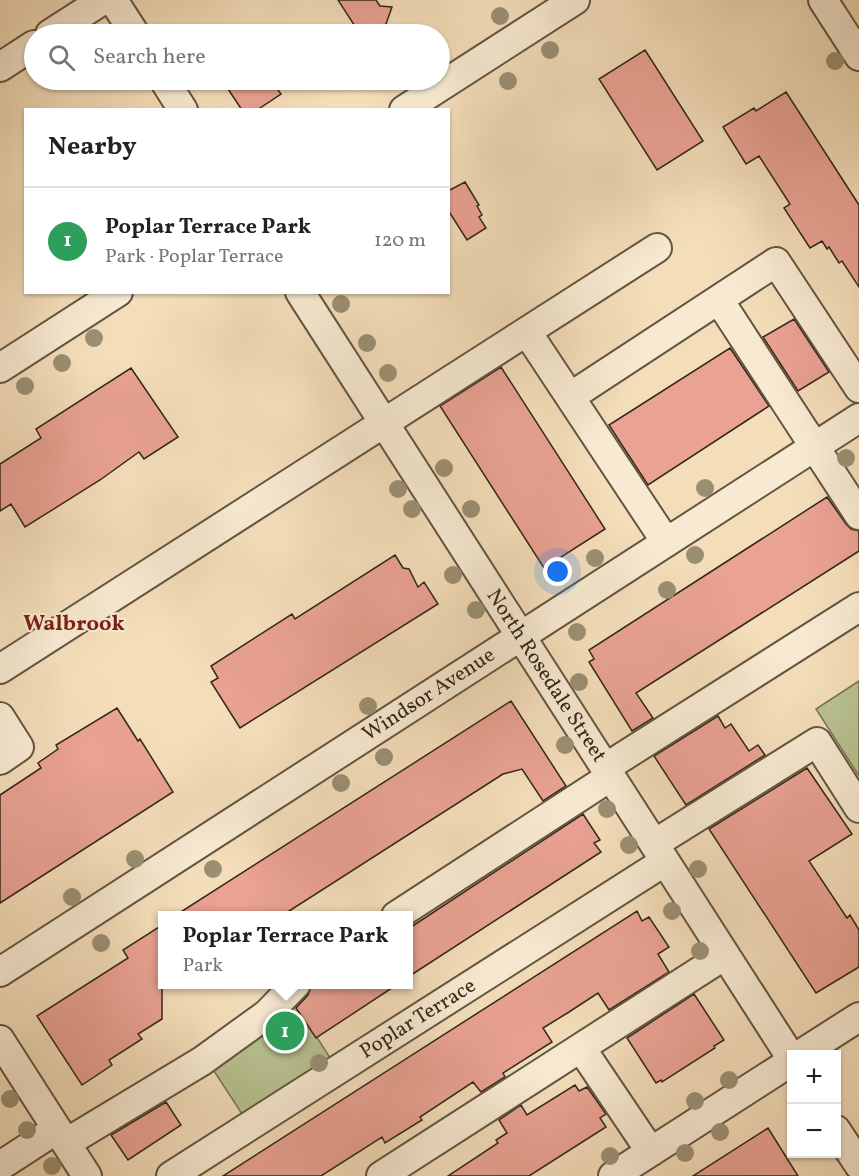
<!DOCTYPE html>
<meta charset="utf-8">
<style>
:root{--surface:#fff;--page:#f6f6f6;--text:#222;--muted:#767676;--line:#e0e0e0;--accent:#8f2418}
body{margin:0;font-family:Vollkorn,serif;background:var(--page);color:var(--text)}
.controls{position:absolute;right:18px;bottom:18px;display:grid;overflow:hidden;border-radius:0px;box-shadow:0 2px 4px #0004}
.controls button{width:54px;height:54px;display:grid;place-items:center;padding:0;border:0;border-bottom:2px solid var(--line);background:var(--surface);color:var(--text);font:30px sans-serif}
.you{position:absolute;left:558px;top:572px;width:21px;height:21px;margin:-15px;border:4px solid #fff;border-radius:50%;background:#1a73e8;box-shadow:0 0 0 9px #1a73e833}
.badge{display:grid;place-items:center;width:39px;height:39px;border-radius:50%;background:var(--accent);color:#fff;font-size:20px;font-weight:700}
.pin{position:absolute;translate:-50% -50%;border:3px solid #fff;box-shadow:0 2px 6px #0006}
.popup{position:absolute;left:158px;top:911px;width:255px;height:78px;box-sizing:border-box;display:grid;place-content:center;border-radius:0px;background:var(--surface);filter:drop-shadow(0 2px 4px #0005);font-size:20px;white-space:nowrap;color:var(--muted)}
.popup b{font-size:22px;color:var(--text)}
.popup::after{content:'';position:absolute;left:50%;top:100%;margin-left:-12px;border:12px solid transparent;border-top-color:var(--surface)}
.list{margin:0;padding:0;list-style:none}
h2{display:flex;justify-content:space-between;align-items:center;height:78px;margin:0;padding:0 24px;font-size:26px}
h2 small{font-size:20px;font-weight:400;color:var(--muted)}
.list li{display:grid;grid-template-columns:39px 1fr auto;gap:18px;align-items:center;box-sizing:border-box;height:108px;padding:0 24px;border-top:2px solid var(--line)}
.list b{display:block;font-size:22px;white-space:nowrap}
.list p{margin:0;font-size:20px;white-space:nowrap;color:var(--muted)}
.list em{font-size:20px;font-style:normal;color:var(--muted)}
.icon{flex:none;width:33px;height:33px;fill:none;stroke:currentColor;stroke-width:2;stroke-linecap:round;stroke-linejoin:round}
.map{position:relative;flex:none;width:859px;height:1176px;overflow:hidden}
.search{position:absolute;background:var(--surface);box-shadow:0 2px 4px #0004;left:24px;top:24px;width:426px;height:66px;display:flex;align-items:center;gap:15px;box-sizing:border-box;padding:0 21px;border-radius:33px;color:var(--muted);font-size:22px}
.panel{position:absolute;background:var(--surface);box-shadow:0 2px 4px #0004;left:24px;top:108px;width:426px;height:186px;border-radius:0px}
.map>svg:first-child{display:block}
</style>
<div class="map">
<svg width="859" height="1176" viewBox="0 0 859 1176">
<rect width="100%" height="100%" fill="#f4deba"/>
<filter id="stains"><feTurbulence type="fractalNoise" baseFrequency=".00333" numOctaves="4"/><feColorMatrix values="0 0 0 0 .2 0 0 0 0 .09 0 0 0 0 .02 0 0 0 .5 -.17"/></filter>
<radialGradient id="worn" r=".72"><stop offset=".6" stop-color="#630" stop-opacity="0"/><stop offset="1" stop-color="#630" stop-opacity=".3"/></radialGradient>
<path fill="#b9c291" stroke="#757456" stroke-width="1.5" d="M859,681v95l-43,-67z
M294,1001l38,60 -88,56 -32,-49z"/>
<path fill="#eaa293" stroke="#31271a" stroke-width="1.5" d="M338,0h38l4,6 12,1 -6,17 -16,10h-10z
M645,50l58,91 -46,29 -58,-91z
M222,80h49l10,14 -24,16h-15z
M786,92l73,113v82l-17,-26 -3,2 -10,-16 -2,2 -5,-8 -12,7 -26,-40 6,-4 -31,-48 -13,8 -23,-37 31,-19 2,3z
M465,182l14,23 -2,1 5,9 -3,2 7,11 -19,12 -19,-30v-19z
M794,319l35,53 -31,19 -35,-54z
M730,348l39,58 -121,79 -39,-60z
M501,367l104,162 -61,39 -104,-162z
M131,368l47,69 -34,22 -5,-7 -39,28 -75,47 -14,-23 -11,7v-47l41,-26 -5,-9z
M827,497l19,27 5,5 8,2v20l-223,142 17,25 -21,13 -43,-69 5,-3 -5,-9z
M395,555l8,13 6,1 9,18 6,-5 14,22 -198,124 -29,-46 7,-4 -7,-12 81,-52 3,5z
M511,701l55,85 -23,15 -21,-32 -19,5 -220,141h-107z
M117,708l21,33 2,-2 33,53 -173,111v-108l41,-27 -3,-5 20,-14 -2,-4z
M718,716l7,12 6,-4 18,27 9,-6 7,10 -79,50 -32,-49z
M807,768l45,66 -43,27 38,57 3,-3 9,15v37l-43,26 -107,-164z
M583,814l17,26 -6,3 7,9 -193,125v-48z
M637,911l5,10 7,-4 20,30 -11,7 11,18 -60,38 -11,-17 -29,19 -26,16 9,14 -49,31 2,4 -24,15 -8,-10 -53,35 2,3 -37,23 -3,-6 -61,39h-98z
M162,925v94l-24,15 4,5 -33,21 3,5 -30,20 -45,-69 91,-58 -5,-8z
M312,984h86l-82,54 -20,-30 12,-13z
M694,994l30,46 -10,6 1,2 -53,34 -1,-2 -5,3 -29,-45z
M575,1085l4,6 8,-4 19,27 -6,4 6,9 -77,49h-81l50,-33 -2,-3 11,-7 -8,-13 22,-15 6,10z
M166,1102l15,23 -53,35 -17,-25z
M768,1128l30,48h-105z"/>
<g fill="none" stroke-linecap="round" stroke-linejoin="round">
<defs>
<path id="minor" d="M113,0l22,34
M823,0l36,56
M50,34l53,-34
M0,67l34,-22
M164,80l19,30
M404,110l171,-110
M300,292l492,767
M719,300l140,215
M527,332l139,210
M0,368l118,-76
M570,397l206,-135 83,126
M0,669l657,-421
M0,717l19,30 -19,13
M605,768l254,-161
M654,844l163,-102 42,66
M396,916l214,-139
M0,972l859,-554
M0,1040l87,136
M581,1048l70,104
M801,1054l58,-37
M836,1130l23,35
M66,1143l136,-82 65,-47 29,-30
M0,1166l57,-37
M171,1176l493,-314
M381,1176l344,-221
M613,1176l179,-115"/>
</defs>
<use href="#minor" stroke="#625542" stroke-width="32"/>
<use href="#minor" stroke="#f8ead2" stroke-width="28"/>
</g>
<g fill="#9b8f72">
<circle cx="500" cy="16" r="9"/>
<circle cx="550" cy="50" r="9"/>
<circle cx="835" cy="61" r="9"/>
<circle cx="508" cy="81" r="9"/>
<circle cx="341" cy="304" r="9"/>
<circle cx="94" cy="338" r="9"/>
<circle cx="367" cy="343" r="9"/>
<circle cx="62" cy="363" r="9"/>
<circle cx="388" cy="373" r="9"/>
<circle cx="25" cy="386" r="9"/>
<circle cx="846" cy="458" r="9"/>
<circle cx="444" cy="468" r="9"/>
<circle cx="705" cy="488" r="9"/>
<circle cx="398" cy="489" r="9"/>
<circle cx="412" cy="509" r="9"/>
<circle cx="471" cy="509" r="9"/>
<circle cx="695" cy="555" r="9"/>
<circle cx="595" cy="558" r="9"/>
<circle cx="453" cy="575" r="9"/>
<circle cx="667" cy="590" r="9"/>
<circle cx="476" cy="610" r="9"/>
<circle cx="577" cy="632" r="9"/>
<circle cx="579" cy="682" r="9"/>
<circle cx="368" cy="706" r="9"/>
<circle cx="565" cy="745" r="9"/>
<circle cx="384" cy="757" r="9"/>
<circle cx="341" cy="783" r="9"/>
<circle cx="607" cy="809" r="9"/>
<circle cx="629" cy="845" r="9"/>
<circle cx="135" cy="859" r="9"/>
<circle cx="213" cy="869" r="9"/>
<circle cx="698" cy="869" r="9"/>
<circle cx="72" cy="897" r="9"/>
<circle cx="672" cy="911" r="9"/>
<circle cx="101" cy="943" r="9"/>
<circle cx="700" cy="951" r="9"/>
<circle cx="319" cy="1063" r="9"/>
<circle cx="729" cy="1080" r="9"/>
<circle cx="10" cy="1099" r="9"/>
<circle cx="695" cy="1101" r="9"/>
<circle cx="27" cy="1130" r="9"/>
<circle cx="720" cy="1132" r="9"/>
<circle cx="685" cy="1153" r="9"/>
<circle cx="610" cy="1156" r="9"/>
<circle cx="52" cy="1166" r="9"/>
</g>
<g text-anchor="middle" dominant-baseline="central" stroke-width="4.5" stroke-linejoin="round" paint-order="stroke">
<g font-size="21" fill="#31271a" stroke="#f8ead2">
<text transform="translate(546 676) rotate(57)">North Rosedale Street</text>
<text transform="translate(429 695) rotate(-33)">Windsor Avenue</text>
<text transform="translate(418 1019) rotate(-32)">Poplar Terrace</text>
</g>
<g font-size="22" font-weight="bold" fill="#7a1f14" stroke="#f8ead2">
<text x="74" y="624">Walbrook</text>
</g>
</g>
<rect width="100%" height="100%" filter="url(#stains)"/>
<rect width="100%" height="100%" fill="url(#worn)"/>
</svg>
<div class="controls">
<button>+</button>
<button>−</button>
</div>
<div class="you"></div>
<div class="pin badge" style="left:285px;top:1031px;background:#2e9e5b">1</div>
<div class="popup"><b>Poplar Terrace Park</b>Park</div>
<div class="search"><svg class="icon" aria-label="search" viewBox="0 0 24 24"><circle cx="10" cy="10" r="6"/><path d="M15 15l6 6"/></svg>Search here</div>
<section class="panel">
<h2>Nearby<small></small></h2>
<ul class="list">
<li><span class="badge" style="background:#2e9e5b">1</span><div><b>Poplar Terrace Park</b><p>Park · Poplar Terrace</p></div><em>120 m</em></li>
</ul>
</section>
</div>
